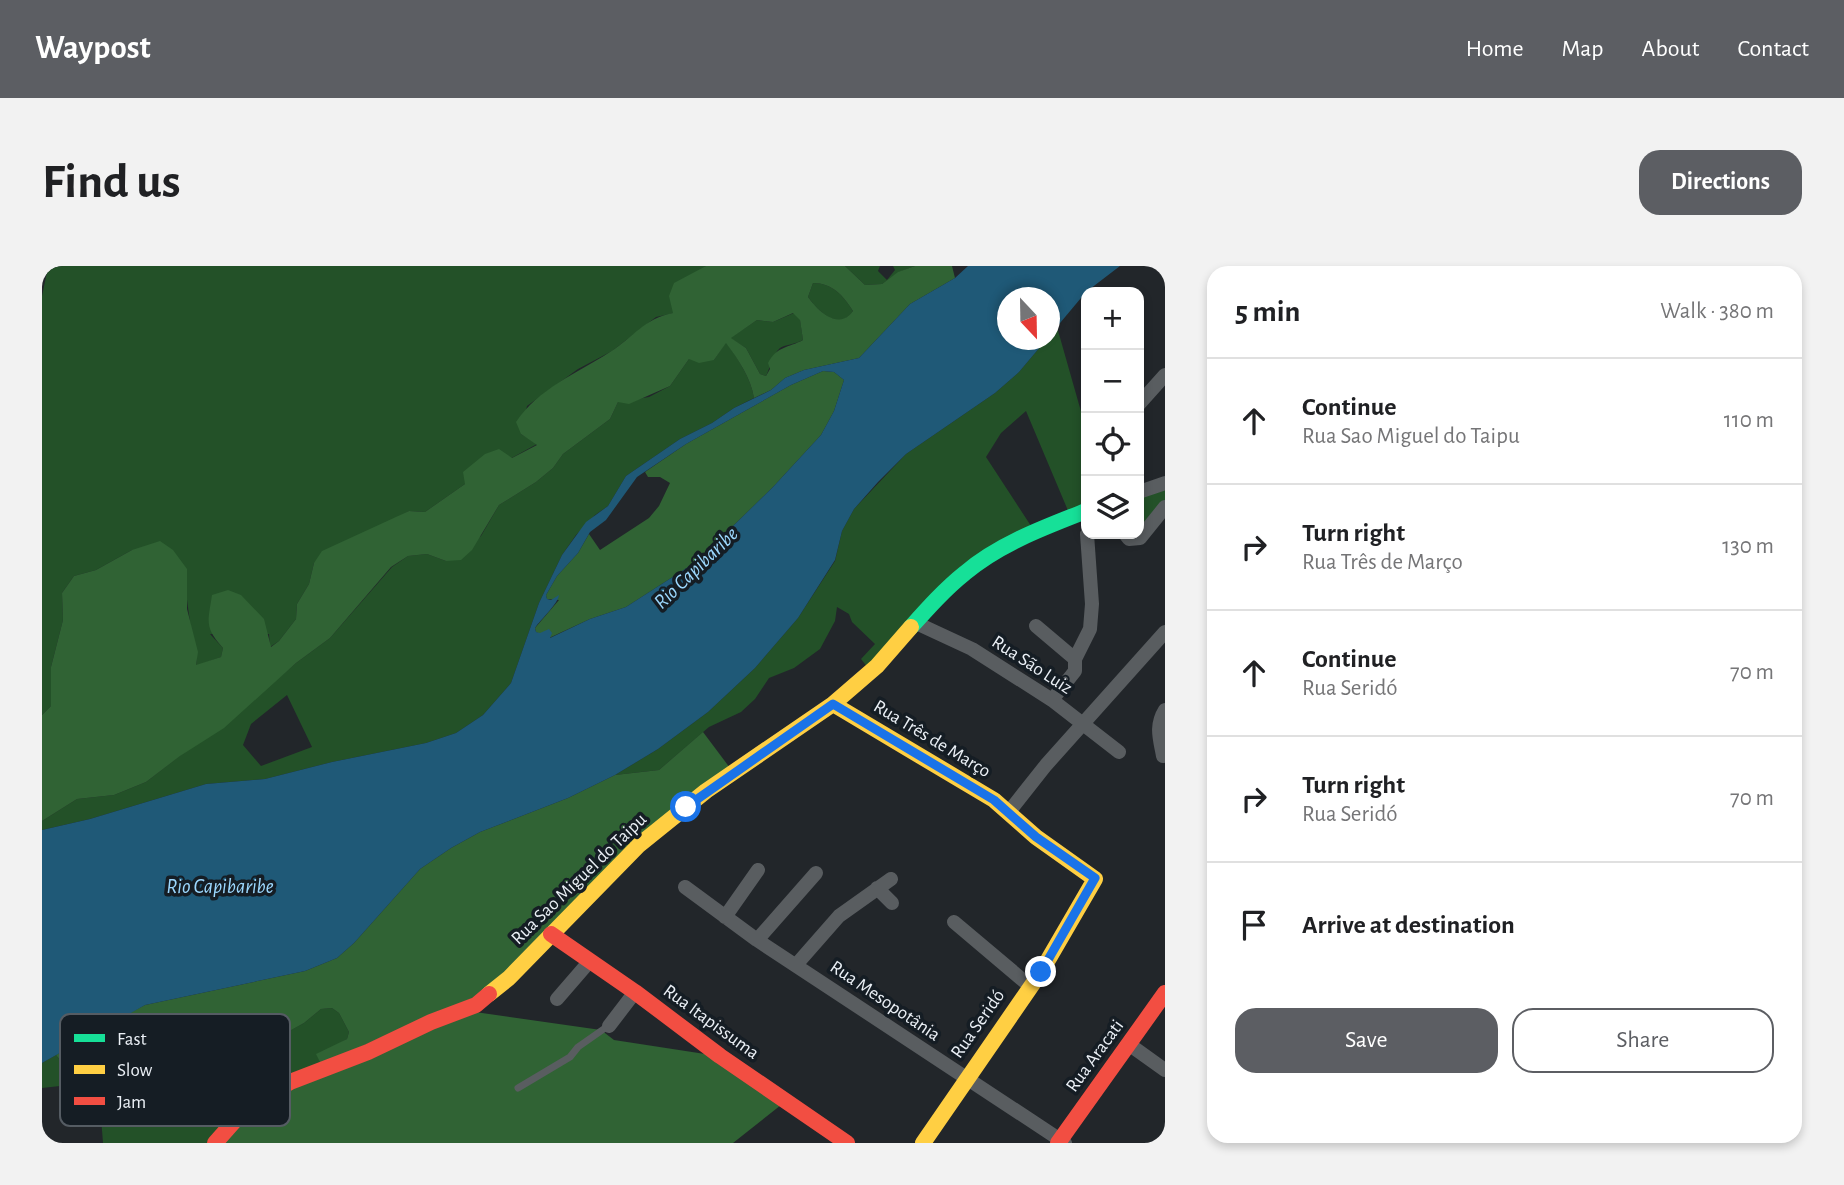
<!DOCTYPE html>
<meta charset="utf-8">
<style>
:root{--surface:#fff;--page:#f2f2f2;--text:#202124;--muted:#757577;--line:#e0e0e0;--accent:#5c5e63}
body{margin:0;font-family:"Alegreya Sans",sans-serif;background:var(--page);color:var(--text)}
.controls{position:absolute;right:21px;top:21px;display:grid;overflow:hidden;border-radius:14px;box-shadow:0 4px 10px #0003}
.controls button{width:63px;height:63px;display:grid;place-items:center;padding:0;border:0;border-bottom:2px solid var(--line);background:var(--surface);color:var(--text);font:35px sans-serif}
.compass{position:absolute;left:955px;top:21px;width:63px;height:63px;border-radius:50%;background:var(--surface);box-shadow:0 4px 10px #0003;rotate:158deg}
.stop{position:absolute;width:21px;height:21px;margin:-16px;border:5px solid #1a73e8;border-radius:50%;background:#fff}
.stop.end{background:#1a73e8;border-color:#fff;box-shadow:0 2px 7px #0008}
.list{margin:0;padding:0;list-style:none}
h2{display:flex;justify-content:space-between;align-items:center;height:91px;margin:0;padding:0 28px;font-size:30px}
h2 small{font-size:23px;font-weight:400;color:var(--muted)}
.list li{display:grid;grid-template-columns:46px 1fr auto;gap:21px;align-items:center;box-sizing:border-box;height:126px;padding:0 28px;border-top:2px solid var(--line)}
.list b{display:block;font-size:26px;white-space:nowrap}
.list p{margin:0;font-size:23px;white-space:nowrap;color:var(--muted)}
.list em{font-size:23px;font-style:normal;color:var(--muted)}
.actions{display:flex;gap:14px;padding:21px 28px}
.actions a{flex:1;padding:16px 0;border:2px solid var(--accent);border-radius:21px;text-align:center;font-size:24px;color:var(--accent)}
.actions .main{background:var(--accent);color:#fff}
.icon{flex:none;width:38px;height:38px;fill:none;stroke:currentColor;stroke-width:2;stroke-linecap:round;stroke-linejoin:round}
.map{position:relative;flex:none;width:1123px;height:877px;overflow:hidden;border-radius:21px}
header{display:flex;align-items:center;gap:42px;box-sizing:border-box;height:98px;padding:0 35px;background:var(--accent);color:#fff}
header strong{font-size:33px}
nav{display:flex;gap:38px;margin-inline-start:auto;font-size:24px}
.intro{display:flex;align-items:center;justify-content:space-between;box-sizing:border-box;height:168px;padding:0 42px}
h1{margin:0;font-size:49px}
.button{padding:18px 32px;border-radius:21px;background:var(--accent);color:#fff;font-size:24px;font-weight:700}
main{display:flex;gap:42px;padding:0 42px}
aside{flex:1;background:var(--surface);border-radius:21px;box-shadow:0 4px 10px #0003}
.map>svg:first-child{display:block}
</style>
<header>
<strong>Waypost</strong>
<nav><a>Home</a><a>Map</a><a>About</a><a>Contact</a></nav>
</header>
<div class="intro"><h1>Find us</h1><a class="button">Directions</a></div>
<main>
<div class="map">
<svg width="1123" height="877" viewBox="0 0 1123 877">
<rect width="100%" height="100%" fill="#22262a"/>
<path fill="#235128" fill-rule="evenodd" d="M2,0h662l-32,47 -18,4 -44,34 -34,18 -51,37 -6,28 16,10 -72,40 -40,28 -16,-1 -95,52 -5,21 -12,20 -1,15 -17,22 -9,6 -1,-13h-59l13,14 -2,9 -25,9c2,-16 -3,-21 -5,-35 -1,-13 -4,-27 -5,-41l-54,-40 -36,20 -22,6 -12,17 1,27 -12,47v39l-9,9v-419l5,-24z
M803,0h35l-2,5 9,9 8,-10 -2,-4h22l-16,6 -17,12 -17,1z
M771,17c19,0 30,12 40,28 -14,21 -35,0 -45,-14z
M752,47l6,6 3,21c-7,4 -19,5 -23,8 -7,6 -10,20 -14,28l-6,-2 -14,-26 -16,-10 27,-18 16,2z
M1015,61l29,102v76l-17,8 -43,-102 -25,22 -15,24 47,72 -20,9 -145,130 -7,-9 14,-15 -23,-22 -3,-8 -12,-7 -2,14 -15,28 -26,19 -25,10 -14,21 -14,13 -32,15 -50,43 -44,5 43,-26 50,-37 47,-44 43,-50 37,-57 7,-30 12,-22 52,-55 89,-61 24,-21 27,-32h4v-5z
M684,76c12,17 25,36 28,56l-20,10 -22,15 -32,16 -54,37 -18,30 -13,9 -19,20 -14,20 -23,48 -28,80 -28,32 -27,18 -30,10 -94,19 -67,17 -59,5 -116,35 -48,11v-9l35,-22 37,-4 32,-13 115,-89 35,-30 34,-25 62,-71 16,-11 19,-2 19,7 35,-25 18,-31 37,-23 17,-14 10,-14 47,-35 8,-17 31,-5 21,-11 19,-27 25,1zM245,429l25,52 -51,19 -18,-21 8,-21z
M1123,219v15l-26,31v-36z
M290,742l7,5 10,19 -2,7 -10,6 -16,19 -111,79h-107l-4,-51 -39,-6 -18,2v-25l14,-8 14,17 26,-3 13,-13 16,-10 13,2 3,14 -2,9 7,16h8l17,-11 19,-2 13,-9 30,-4 71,-38 17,-14z"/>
<path fill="#306334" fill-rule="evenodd" d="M664,0h139l20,19 17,-1 16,-12 17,-6h37l3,12 -45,26 -51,54 -55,12 -19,8 -14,12 -17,8c-3,-20 -16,-39 -28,-55l-12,17 -15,3 -10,-4 -19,27 -41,18 -11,-2 -8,17 -47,35 -10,14 -17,14 -37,23 -27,45 -11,10 -15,1 -19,-7 -19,2 -17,11 -61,71 -34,25 -72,65 -44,28 -34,26 -32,13 -37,4 -35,22v-106l9,-9v-39l12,-47 -1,-27 12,-17 22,-6 36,-20 28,-9 13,9 14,19v40l11,43 -2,13 25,-8 2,-9c-19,-21 -15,-26 -11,-53l16,-5 13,5 23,24 7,28 8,-6 17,-22 1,-15 12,-20 5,-21 8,-12 87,-40 16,1 40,-28 -2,-12 22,-18 14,-5 13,9 25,-13 -16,-11 -5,-12c22,-33 61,-49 94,-70 24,-15 33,-33 63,-39l-4,-17 5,-13zM771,17c19,0 30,12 40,28 -14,20 -35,0 -45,-14zM751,47l7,7 3,20c-15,8 -26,6 -35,23l2,6 -4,7 -6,-2 -14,-26 -15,-10 26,-18 16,2z
M781,105l11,1 10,8 -10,31 -13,24 -48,52 -77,75 -70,45 -36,12 -41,19 -13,-6 -1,-4 24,-28 -12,-1 -1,-4 11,-19 21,-23 11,-19 11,16 49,-32 10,-12 11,-23 -10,-6h-12l-3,-5 41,-28 105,-59z
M661,466l27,36 -239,222 -170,74 -5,-10 31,-15 2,-7 -10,-19 -7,-5 -11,1 -17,14 -71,39 -30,3 -13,9 -19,2 -17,11h-8l-8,-6 3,-19 -4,-15 -12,-1 -40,29 -15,-3 -14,-17 56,-33 33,-17 160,-34 32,-13 17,-15 66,-74 31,-21 29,-16 88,-34 47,-23 44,-5z
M426,745l133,19 13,10 91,14 76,51 -48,38h-516l31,-35z"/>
<path fill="#1f5977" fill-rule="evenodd" d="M926,0h152l-34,26 -36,43v-37h-42v42h38l-27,32 -24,21 -89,61 -28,28 -24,27 -12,22 -7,29 -37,58 -43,50 -47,44 -50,37 -43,26 -47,23 -88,34 -29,16 -31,21 -66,74 -17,15 -32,13 -160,34 -103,58v-233l48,-11 116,-35 59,-5 67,-17 94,-19 30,-10 27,-18 28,-32 28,-80 23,-48 24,-33 22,-16 18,-30 54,-37 32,-16 22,-15 37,-18 14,-12 19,-8 55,-12 51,-54 45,-26zM781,105l11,1 10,8 -10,31 -13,24 -48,52 -77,75 -70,45 -36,12 -40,19 2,-5 -3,-4 -9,4 -4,-1 -1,-4c6,-9 23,-24 24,-33l-8,5 -4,-1 -1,-4 11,-19 21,-23 12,-21 16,-12 31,-43 49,-33 105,-59z"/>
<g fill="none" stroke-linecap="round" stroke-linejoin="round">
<path stroke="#595d60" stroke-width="7" d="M476,822l52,-31 8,-10 30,-21"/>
<path stroke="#595d60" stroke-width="14" d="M1097,138l26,-29
M1097,226l26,-9
M1083,268l4,5 11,-1 25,-31
M874,357l56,26 80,51 67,52
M994,360l39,33
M1010,434l23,-29v-12l15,-30 2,-25 -5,-70
M1121,490c-3,-17 -8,-30 2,-46
M966,547l38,-48 119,-133
M643,621l72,53 308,203
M835,622l15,15
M683,651l33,-47
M912,656l77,65
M715,674l59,-67
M754,699l43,-49 52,-37
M515,733l32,-37
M567,760l26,-34
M1088,779l35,25"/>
<path stroke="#16e098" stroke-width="16" d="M869,361c17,-19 34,-38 54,-54 34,-29 80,-46 121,-62"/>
<path stroke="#ffcf43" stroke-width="16" d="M791,438l161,96 42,37 59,42 -54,93 -118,171
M447,728l20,-16 130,-133 67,-54 127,-87 44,-38 34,-39"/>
<path stroke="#f24e42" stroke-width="16" d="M509,668l84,58 85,64 127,87
M173,877l31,-35 44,-26 78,-30 63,-30 45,-17 13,-11
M1016,877l107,-150"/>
</g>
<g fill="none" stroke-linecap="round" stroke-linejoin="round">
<path stroke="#1a73e8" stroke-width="9" d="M644,541l147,-103 161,96 42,37 59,41 -54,94"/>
</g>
<g text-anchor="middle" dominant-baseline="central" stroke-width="7" stroke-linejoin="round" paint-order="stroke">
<g font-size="19" fill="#ebf0f6" stroke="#151d24">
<text transform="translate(990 399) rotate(33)">Rua São Luiz</text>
<text transform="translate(890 473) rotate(31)">Rua Três de Março</text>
<text transform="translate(537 613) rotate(-44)">Rua Sao Miguel do Taipu</text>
<text transform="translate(843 735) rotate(34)">Rua Mesopotânia</text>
<text transform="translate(669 756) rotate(36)">Rua Itapissuma</text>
<text transform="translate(936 758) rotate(-55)">Rua Seridó</text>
<text transform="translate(1053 790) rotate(-54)">Rua Aracati</text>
</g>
<g font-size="21" font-style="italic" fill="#9cd8fe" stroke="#151d24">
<text transform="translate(654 302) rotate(-44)">Rio Capibaribe</text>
<text x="178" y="620">Rio Capibaribe</text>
</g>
</g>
<rect x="18" y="748" width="230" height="112" rx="10" fill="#151d24" stroke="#555c63" stroke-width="2"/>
<rect x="32" y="768" width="31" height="8" fill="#16e098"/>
<rect x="32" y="799" width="31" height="9" fill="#ffcf43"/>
<rect x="32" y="831" width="31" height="8" fill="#f24e42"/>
<g font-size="19" fill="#ebf0f6">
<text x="75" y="779">Fast</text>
<text x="75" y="810">Slow</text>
<text x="75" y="842">Jam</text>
</g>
</svg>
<div class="controls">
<button>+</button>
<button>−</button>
<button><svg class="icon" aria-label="locate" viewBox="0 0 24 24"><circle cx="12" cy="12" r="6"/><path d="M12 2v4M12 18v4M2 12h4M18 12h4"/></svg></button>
<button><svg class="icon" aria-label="layers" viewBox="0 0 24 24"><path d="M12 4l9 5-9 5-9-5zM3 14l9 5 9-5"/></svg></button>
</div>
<svg class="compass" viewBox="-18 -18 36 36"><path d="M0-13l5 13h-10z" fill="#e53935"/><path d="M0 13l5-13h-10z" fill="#757577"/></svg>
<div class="stop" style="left:644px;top:541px"></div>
<div class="stop end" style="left:999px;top:706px"></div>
</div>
<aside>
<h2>5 min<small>Walk · 380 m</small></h2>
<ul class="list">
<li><svg class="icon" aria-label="ahead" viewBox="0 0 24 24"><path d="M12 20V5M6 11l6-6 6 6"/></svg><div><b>Continue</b><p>Rua Sao Miguel do Taipu</p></div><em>110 m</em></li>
<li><svg class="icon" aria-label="right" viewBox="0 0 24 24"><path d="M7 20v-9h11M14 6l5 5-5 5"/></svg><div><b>Turn right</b><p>Rua Três de Março</p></div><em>130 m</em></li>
<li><svg class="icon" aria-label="ahead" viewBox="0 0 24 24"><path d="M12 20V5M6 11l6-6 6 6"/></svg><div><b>Continue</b><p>Rua Seridó</p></div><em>70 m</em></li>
<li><svg class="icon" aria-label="right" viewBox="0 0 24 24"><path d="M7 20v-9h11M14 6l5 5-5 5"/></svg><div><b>Turn right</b><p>Rua Seridó</p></div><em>70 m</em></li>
<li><svg class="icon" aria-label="arrive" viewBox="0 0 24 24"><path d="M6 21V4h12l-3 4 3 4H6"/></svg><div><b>Arrive at destination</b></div></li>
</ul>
<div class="actions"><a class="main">Save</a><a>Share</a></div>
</aside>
</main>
